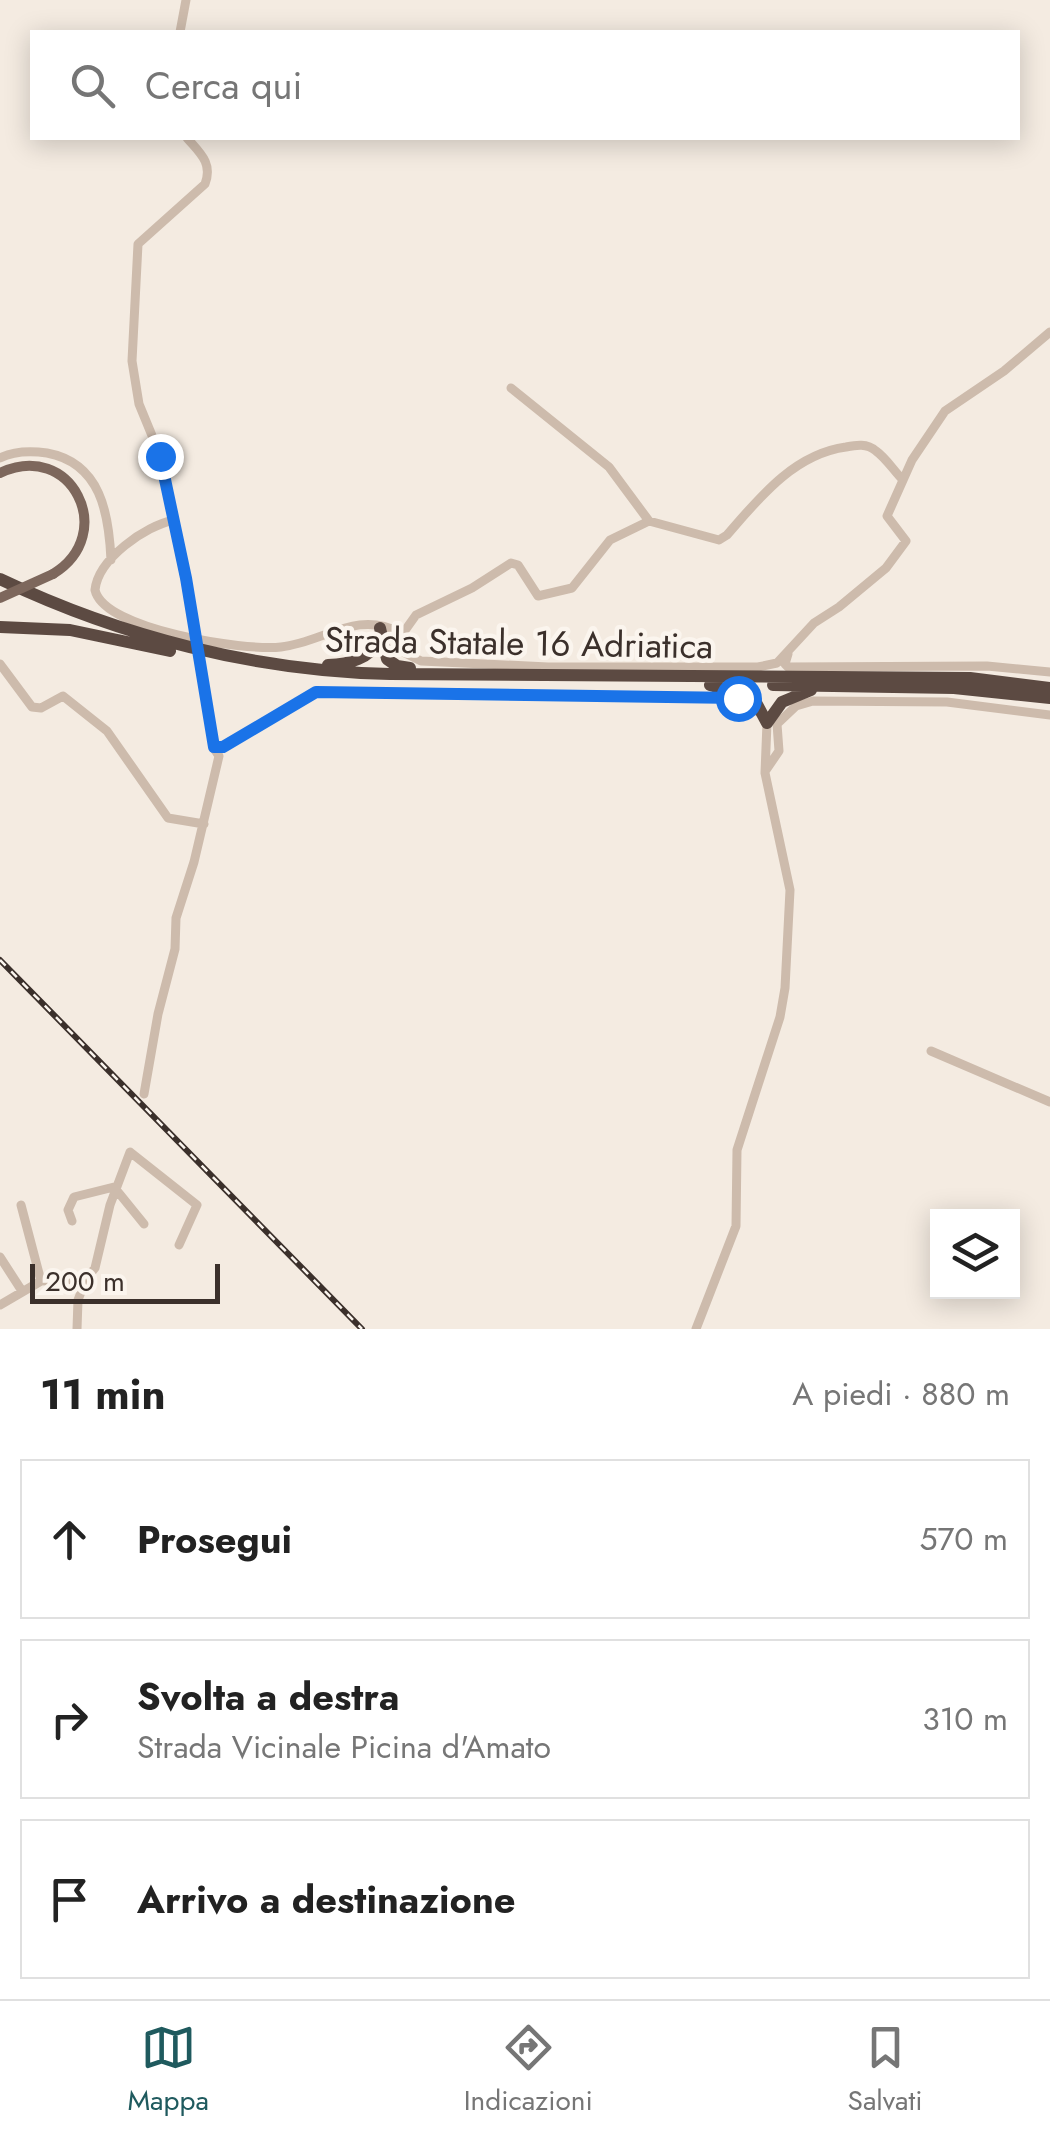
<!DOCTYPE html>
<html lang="it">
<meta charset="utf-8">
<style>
:root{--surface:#fff;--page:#f6f6f6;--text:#222;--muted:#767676;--line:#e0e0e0;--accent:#1f5a5e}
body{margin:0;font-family:Jost,sans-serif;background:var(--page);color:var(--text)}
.controls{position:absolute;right:30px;bottom:30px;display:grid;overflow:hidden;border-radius:0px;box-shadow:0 5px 25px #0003}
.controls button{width:90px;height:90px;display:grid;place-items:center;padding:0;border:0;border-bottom:2px solid var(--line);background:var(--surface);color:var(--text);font:50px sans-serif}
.scale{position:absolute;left:30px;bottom:25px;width:190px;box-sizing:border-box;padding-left:10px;border:5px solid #3b302b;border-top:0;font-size:28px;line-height:35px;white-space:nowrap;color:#3b302b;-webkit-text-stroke:8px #fbf5ee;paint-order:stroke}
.stop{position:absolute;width:30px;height:30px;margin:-22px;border:8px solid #1a73e8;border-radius:50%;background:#fff}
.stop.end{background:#1a73e8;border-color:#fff;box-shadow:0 2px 10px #0008}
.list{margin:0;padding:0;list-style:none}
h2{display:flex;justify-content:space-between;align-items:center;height:130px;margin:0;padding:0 40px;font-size:42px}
h2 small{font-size:32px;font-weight:400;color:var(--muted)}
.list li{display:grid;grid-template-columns:65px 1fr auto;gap:30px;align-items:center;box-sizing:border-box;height:160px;margin:0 20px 20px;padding:0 20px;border:2px solid var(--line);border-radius:0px}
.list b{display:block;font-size:38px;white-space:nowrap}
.list p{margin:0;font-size:32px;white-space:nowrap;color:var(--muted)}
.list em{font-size:32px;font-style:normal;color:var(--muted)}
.icon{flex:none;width:55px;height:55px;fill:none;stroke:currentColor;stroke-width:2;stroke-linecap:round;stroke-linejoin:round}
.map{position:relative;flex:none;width:1050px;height:1329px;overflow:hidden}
.search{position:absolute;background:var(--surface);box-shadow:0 5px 25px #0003;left:30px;right:30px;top:30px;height:110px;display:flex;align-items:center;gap:25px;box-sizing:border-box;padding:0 35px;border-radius:0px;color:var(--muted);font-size:38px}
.sheet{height:670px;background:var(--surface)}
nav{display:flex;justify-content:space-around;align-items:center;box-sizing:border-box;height:140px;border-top:2px solid var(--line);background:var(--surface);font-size:28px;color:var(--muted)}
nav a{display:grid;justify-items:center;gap:5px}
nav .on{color:var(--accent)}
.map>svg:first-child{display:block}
</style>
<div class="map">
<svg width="1050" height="1329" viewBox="0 0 1050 1329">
<rect width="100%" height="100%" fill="#f4ebe1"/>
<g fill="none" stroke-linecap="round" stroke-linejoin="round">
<path stroke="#cdbbac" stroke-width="9" d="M180,32l6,-32
M511,388l98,79 40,54
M0,458c14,-7 32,-7 47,-5 54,10 62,61 64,107
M174,520c-29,6 -76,39 -79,70 9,40 149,61 186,57 43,-5 75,-37 118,-15l6,21 16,8 127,6h210l19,-4 37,-40 25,-16 47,-39 20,-27 -19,-25 25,-56 33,-49 59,-40 46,-39
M185,578l-25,-123 -21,-51 -7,-43 6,-117 67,-60c8,-21 -5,-31 -18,-46
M401,636l15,-21 56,-27 39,-25 7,2 20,31 34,-8 38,-48 39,-19 70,19 8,-5c32,-37 67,-81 119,-88 10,-2 21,-4 30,4 10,7 18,20 27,29
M788,654l-3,10 3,3 199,-1 63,6
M0,664l32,43 9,1 22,-12 44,35 61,87 36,6
M213,747h10l93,-55 422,6 18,13
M766,770l13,-19 -2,-27 19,-18 17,-5 134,1 103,13
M931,1051l119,51
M144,1094l14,-80 17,-65 1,-31 18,-56 25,-106 -6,-9 -4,-30
M21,1205l20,76
M72,1221l-4,-11 6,-13 40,-10 30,37
M0,1257l22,34
M0,1305l41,-24 45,-2
M77,1329l1,-29 8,-21 9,-11 15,-63 20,-53 67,53 -18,40
M696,1329l40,-103 1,-76 43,-133 5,-29 5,-98 -25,-117 2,-50"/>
<path stroke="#7d675c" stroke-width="10" d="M0,473c71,-34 119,61 53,101"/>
<path stroke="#5c4a42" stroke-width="12" d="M0,579c122,58 255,92 390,95l580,4 80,10
M0,627l70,3 100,21
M380,628l7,31 10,7 13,2
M328,665c22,-1 41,-6 52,-26
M710,685l43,12 14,26
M773,685l181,3 96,10
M767,723l15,-21 29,-12"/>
<defs>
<path id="rail" d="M0,960l362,369"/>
</defs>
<use href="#rail" stroke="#3b302b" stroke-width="6"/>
<use href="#rail" stroke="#fbf5ee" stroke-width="2.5" stroke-dasharray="8" stroke-linecap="butt"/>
<path stroke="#cdbbac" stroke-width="9" d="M185,578l24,139"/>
<path stroke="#7d675c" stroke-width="10" d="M0,598l53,-24"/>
</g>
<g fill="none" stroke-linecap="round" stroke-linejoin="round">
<path stroke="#1a73e8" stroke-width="12" d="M160,456l26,122 28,169h9l93,-55 422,6"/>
</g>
<g text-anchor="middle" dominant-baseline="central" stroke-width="9" stroke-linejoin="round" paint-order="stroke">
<g font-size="35" fill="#3b302b" stroke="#fbf5ee">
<text transform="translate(519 643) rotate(1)">Strada Statale 16 Adriatica</text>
</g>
</g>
</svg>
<div class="controls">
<button><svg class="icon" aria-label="layers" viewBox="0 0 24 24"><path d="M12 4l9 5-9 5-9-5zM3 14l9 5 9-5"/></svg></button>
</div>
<div class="scale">200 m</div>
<div class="stop" style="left:738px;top:698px"></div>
<div class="stop end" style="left:160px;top:456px"></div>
<div class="search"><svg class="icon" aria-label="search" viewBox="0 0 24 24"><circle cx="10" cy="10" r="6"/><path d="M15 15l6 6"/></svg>Cerca qui</div>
</div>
<section class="sheet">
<h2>11 min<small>A piedi · 880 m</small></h2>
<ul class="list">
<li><svg class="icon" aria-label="ahead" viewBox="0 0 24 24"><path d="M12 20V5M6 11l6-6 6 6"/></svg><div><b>Prosegui</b></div><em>570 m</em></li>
<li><svg class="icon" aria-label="right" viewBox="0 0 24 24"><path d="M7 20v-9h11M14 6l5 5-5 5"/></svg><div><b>Svolta a destra</b><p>Strada Vicinale Picina d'Amato</p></div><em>310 m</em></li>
<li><svg class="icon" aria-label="arrive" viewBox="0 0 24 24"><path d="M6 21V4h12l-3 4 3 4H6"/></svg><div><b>Arrivo a destinazione</b></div></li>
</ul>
</section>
<nav>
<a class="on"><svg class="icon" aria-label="map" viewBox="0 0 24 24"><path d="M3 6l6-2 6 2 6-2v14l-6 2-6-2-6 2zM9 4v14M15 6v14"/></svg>Mappa</a>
<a><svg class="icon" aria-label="directions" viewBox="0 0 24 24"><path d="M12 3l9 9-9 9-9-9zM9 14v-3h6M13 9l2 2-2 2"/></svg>Indicazioni</a>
<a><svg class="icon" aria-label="saved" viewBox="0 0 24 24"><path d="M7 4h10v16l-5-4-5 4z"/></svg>Salvati</a>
</nav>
